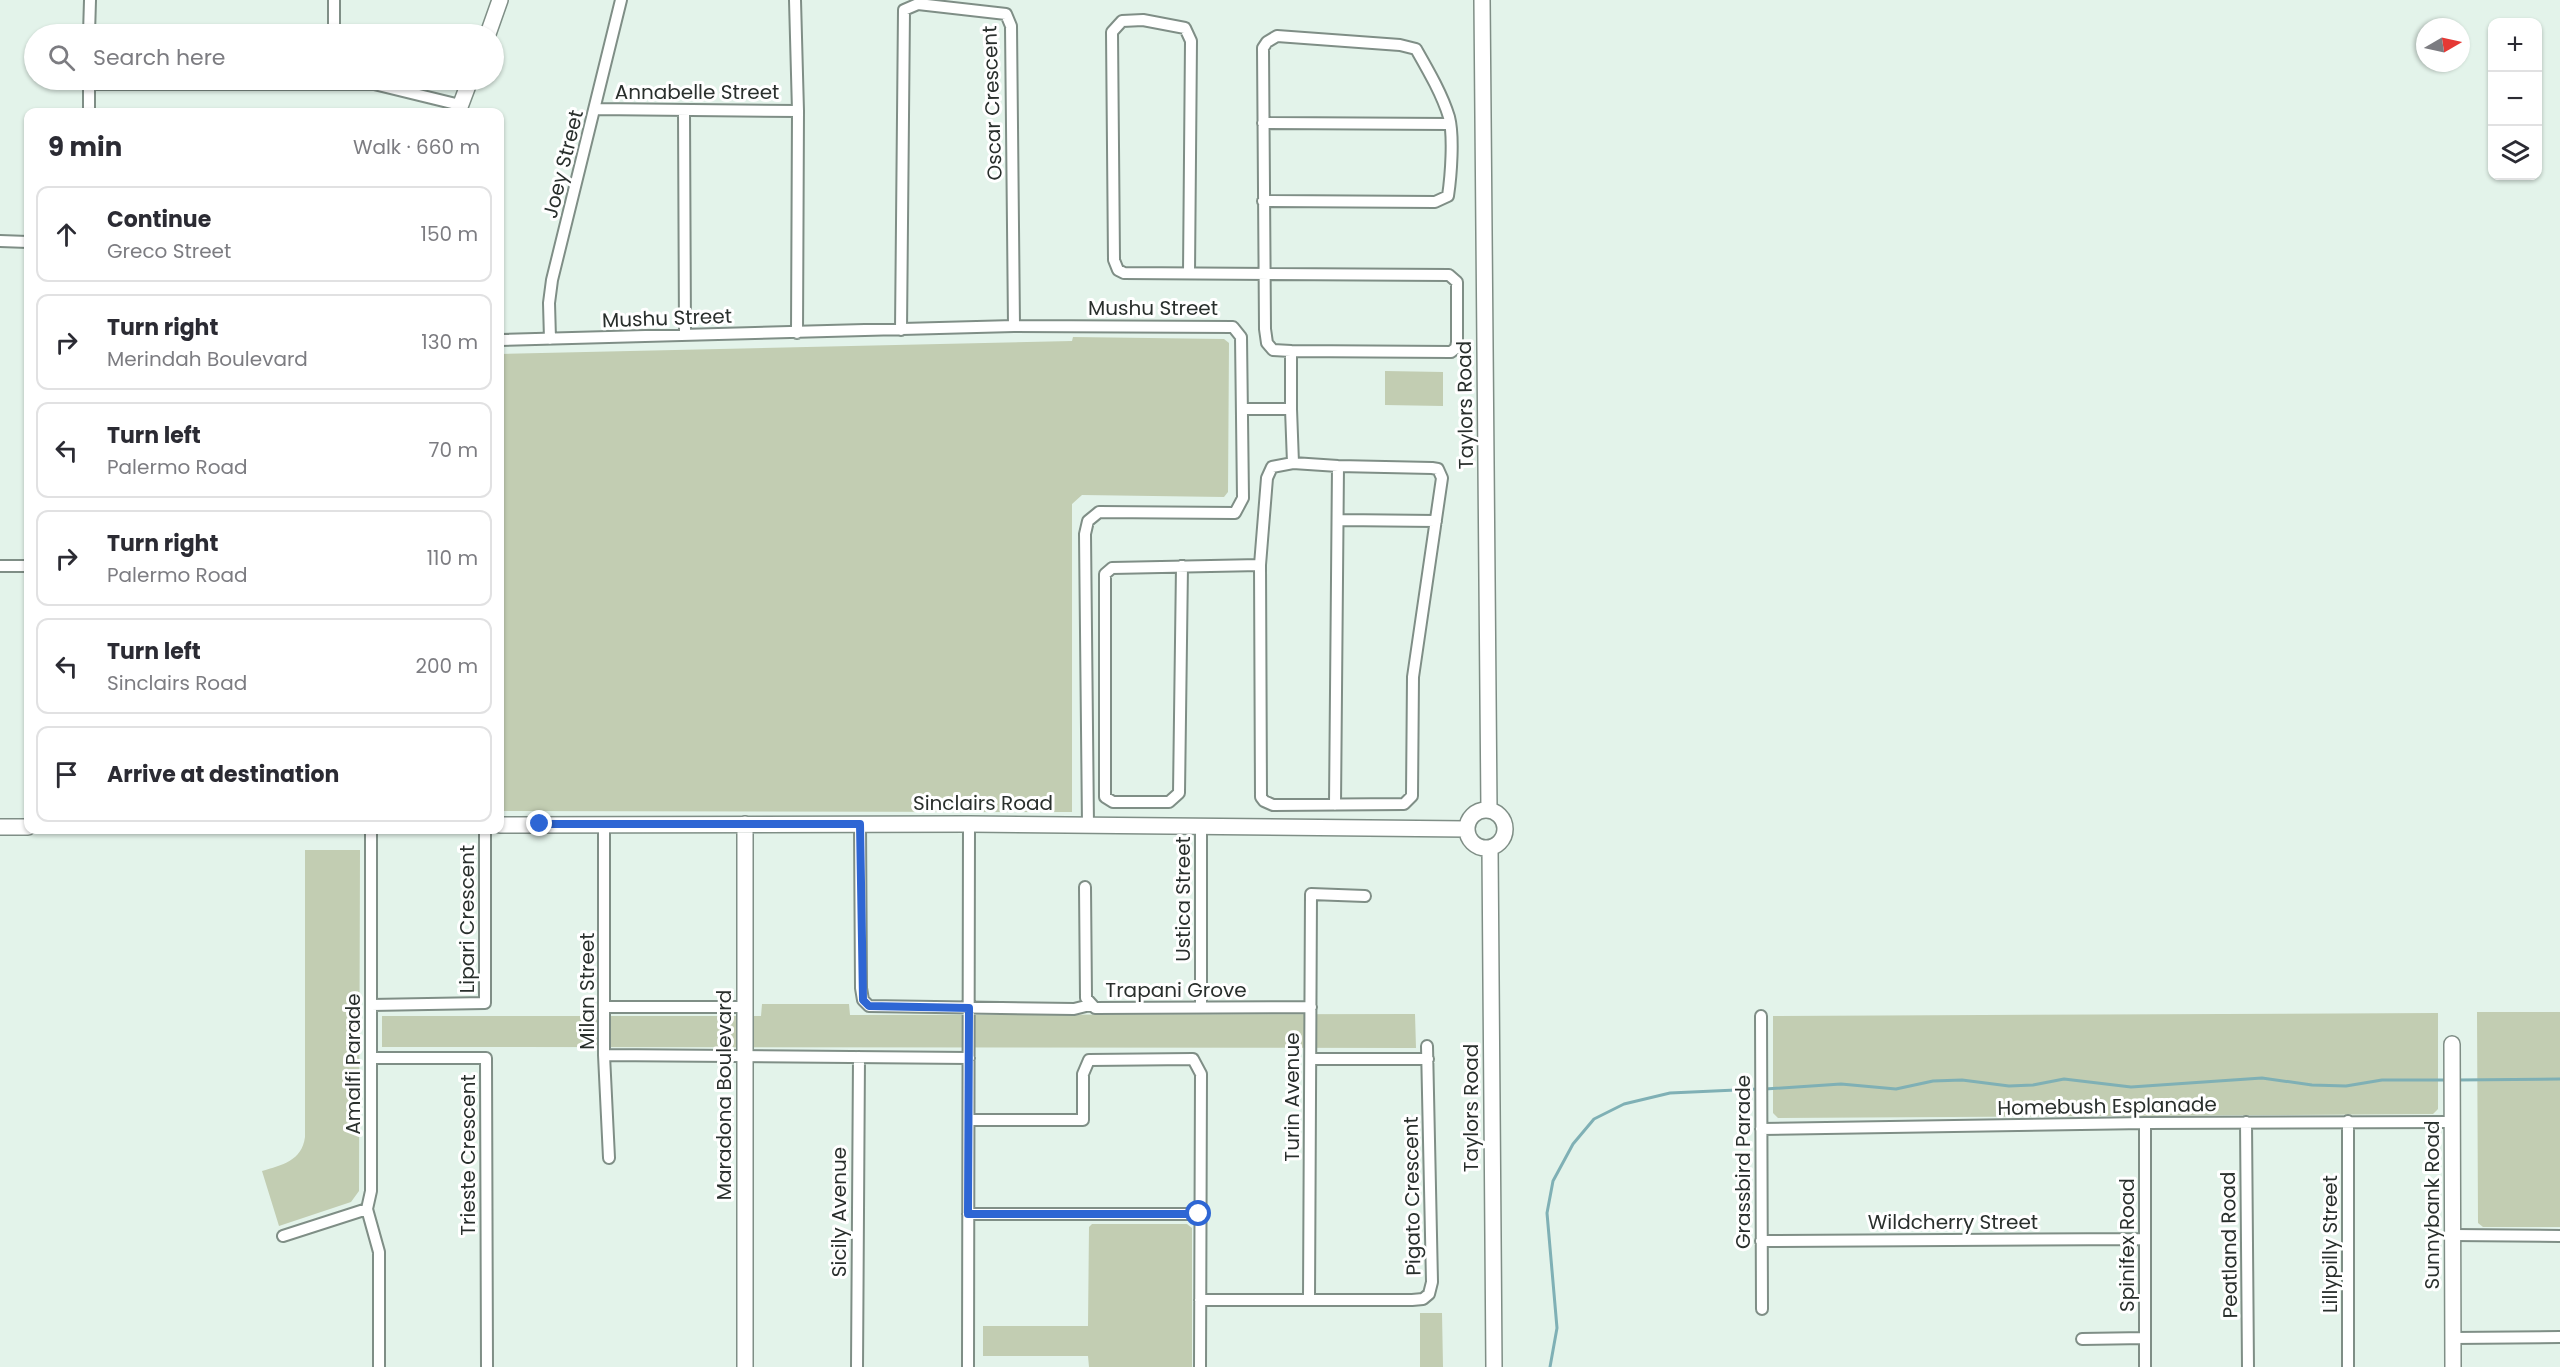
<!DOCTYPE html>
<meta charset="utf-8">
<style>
:root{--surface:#fff;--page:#f7f7f7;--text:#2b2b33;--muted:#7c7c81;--line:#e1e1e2}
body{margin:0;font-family:Poppins,sans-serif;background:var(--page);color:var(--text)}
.controls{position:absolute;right:18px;top:18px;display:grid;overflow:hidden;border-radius:12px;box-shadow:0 2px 4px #0004}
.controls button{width:54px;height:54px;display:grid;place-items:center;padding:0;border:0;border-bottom:2px solid var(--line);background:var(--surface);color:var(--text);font:30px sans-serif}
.compass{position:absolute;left:2416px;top:18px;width:54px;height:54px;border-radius:50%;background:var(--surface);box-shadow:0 2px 4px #0004;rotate:81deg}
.stop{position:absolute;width:18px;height:18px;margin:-14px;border:4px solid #2e66d4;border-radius:50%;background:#fff}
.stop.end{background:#2e66d4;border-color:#fff;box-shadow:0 2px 6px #0008}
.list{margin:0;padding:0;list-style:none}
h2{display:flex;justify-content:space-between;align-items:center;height:78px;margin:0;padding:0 24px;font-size:26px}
h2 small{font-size:20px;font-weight:400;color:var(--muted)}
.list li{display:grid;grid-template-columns:39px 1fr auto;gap:18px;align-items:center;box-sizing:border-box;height:96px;margin:0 12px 12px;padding:0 12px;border:2px solid var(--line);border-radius:12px}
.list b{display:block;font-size:22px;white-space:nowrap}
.list p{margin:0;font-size:20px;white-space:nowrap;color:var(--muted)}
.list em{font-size:20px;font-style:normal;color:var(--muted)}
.icon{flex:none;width:33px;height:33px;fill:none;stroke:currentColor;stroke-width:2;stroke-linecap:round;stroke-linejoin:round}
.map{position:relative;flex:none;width:2560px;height:1367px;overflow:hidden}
.search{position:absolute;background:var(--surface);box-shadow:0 2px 4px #0004;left:24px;top:24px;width:480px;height:66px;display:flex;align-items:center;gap:15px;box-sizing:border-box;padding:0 21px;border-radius:33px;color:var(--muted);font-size:22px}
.panel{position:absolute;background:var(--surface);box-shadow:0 2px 4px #0004;left:24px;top:108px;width:480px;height:726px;border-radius:12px}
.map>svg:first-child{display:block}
</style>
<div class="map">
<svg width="2560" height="1367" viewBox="0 0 2560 1367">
<rect width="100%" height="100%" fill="#e3f3ea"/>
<path fill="#c2cdb2" d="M1073,337l151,2 5,4 -1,149 -4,5 -142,-2 -10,9v308l-572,-1v-457l572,-13z
M1385,371l58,1v34l-58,-1z
M305,850h55l-1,341 -8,11 -72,24 -17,-55c20,-6 40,-10 43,-34z
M762,1004h87l1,11 565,-1 1,34 -1034,-1v-31h379z
M2477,1012h83v215h-77l-5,-4z
M2438,1013v96l-5,5 -655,4 -5,-5v-97z
M1092,1224h95l5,4v139h-103l-1,-11h-105v-30h105l1,-99z
M1420,1313h22l1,54h-23z"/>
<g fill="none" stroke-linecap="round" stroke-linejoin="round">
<path stroke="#7fb0b5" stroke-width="3" d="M2457,1080l103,-1
M1765,1089l76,-5 55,5 37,-8 29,-1 47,6 24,-1 31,-6 67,8 131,-9 50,7 34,1 36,-6h65
M1550,1367l7,-39 -10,-115 6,-32 20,-37 21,-25 30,-15 46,-11 88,-4"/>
<defs>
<path id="street" d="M795,0l3,111 -1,222
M89,34l1,-34
M334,34v-34
M89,84h285l86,21
M595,109l203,2
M684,111l1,224
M89,112v-32
M1263,123l186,1
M0,241l28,1
M1189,273l2,-232 -6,-13 -42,-8 -21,1 -10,11 2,228 4,10 6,3 325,2 8,7v60l-1,6 -5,4 -160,-1
M901,330l3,-320 14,-6 88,10 5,12 3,300
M550,339l-1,-36 3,-23 69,-280
M500,340l514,-14 219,1 8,10 2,161 -8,15 -136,-1 -11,9 -3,13 3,291
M1242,409h49v-58l-18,-1 -6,-7 -2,-14 -2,-281 4,-6 10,-6 123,9 16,4c12,21 26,45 33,68 5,19 2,59 -1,79l-13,6 -172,-1
M1291,409l2,54 45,3 94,2 6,1 4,9 -29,199 -1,119 -8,8 -131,1 -9,-4 -3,-4 -1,-232 7,-87 5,-11 21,-4
M1339,520l97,1
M0,566h28
M1182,566l-3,227 -10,9h-56l-8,-5v-223l7,-6 148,-3
M1335,805l3,-339
M604,824v231l5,103
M860,824l1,164 2,12 6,6 205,3 16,-4
M1085,887l1,111 9,10 216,-1
M371,1005l114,-2v-173
M605,1007h140
M1201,1008v-183
M1761,1016l1,293
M604,1055l365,3
M371,1058h115l1,309
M1311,1059h117
M969,1120h114v-46l6,-14 104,-1 8,15 -1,293
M2246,1122l2,245
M2145,1123v244
M1761,1129l384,-6 308,-1
M367,1209l12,43v115
M968,1214h231
M2453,1235l107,1
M283,1236l84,-27 4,-18v-361
M1761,1241l384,-2
M1200,1300h212l11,-1 6,-5 3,-12 -5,-236
M1309,1300l2,-406 54,2
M2453,1338l107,-1
M2082,1339l63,-1
M857,1367l2,-310
M968,1367l1,-543
M2348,1367v-246"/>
<path id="secondary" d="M1482,0l7,810
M488,34l12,-34
M458,112l12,-32
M1467 829a19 19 0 1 1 38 0a19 19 0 1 1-38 0Z
M500,825l469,-1 498,5
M0,827h28
M1490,848l4,519
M2452,1044l1,323
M745,1367v-543"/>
</defs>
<use href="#street" stroke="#7f8e86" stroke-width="14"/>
<use href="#secondary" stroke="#7f8e86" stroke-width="18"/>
<use href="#street" stroke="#fff" stroke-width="10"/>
<use href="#secondary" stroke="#fff" stroke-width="15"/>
</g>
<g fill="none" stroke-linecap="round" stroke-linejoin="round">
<path stroke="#2e66d4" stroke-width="8" d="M540,824h320l3,176 6,6 100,2 -1,206h231"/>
</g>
<g text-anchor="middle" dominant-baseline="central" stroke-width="6" stroke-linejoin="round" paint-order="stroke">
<g font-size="20" fill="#292f2c" stroke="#fff">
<text x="697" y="92">Annabelle Street</text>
<text transform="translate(992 103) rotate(-92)">Oscar Crescent</text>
<text transform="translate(563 164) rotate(-76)">Joey Street</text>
<text x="1153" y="308">Mushu Street</text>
<text transform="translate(667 318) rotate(-2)">Mushu Street</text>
<text transform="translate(1465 405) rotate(-91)">Taylors Road</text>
<text x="983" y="803">Sinclairs Road</text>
<text transform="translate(1183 899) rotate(-90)">Ustica Street</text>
<text transform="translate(467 919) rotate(-90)">Lipari Crescent</text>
<text x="1176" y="990">Trapani Grove</text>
<text transform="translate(587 991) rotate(-90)">Milan Street</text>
<text transform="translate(353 1064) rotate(-90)">Amalfi Parade</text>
<text transform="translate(724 1095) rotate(-90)">Maradona Boulevard</text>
<text transform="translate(1292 1097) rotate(-90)">Turin Avenue</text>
<text transform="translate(2107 1106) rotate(-1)">Homebush Esplanade</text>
<text transform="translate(1471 1108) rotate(-90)">Taylors Road</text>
<text transform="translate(468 1155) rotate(-90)">Trieste Crescent</text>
<text transform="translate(1743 1162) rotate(-90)">Grassbird Parade</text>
<text transform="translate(1412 1196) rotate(-91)">Pigato Crescent</text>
<text transform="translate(2432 1205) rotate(-90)">Sunnybank Road</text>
<text transform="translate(839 1212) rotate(-90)">Sicily Avenue</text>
<text x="1953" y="1222">Wildcherry Street</text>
<text transform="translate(2330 1244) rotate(-90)">Lillypilly Street</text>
<text transform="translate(2127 1245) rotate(-90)">Spinifex Road</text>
<text transform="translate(2229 1245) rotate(-91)">Peatland Road</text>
</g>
</g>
</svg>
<div class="controls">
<button>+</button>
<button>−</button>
<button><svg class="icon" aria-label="layers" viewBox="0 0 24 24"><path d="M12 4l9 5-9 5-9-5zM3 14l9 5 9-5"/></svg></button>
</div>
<svg class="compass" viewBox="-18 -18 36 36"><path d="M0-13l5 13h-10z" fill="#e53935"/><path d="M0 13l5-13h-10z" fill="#7c7c81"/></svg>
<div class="stop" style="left:1199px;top:1214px"></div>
<div class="stop end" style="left:540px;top:824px"></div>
<div class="search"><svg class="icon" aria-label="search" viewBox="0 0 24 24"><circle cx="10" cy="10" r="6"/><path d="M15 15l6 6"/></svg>Search here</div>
<section class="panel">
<h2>9 min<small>Walk · 660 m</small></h2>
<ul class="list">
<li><svg class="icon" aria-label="ahead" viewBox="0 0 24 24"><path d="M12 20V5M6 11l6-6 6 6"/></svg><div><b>Continue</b><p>Greco Street</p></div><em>150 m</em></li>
<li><svg class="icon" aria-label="right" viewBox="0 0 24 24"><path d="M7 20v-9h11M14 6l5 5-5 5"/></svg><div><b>Turn right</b><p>Merindah Boulevard</p></div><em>130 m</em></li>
<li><svg class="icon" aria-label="left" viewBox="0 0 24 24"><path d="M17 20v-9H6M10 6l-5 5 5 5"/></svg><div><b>Turn left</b><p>Palermo Road</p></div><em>70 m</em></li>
<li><svg class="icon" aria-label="right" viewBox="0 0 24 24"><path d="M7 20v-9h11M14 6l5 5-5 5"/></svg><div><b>Turn right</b><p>Palermo Road</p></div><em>110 m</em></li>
<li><svg class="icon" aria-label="left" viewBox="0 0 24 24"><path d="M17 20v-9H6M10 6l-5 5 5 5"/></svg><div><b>Turn left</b><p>Sinclairs Road</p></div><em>200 m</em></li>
<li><svg class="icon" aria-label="arrive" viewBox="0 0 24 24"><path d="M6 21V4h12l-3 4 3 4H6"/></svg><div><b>Arrive at destination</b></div></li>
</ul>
</section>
</div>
